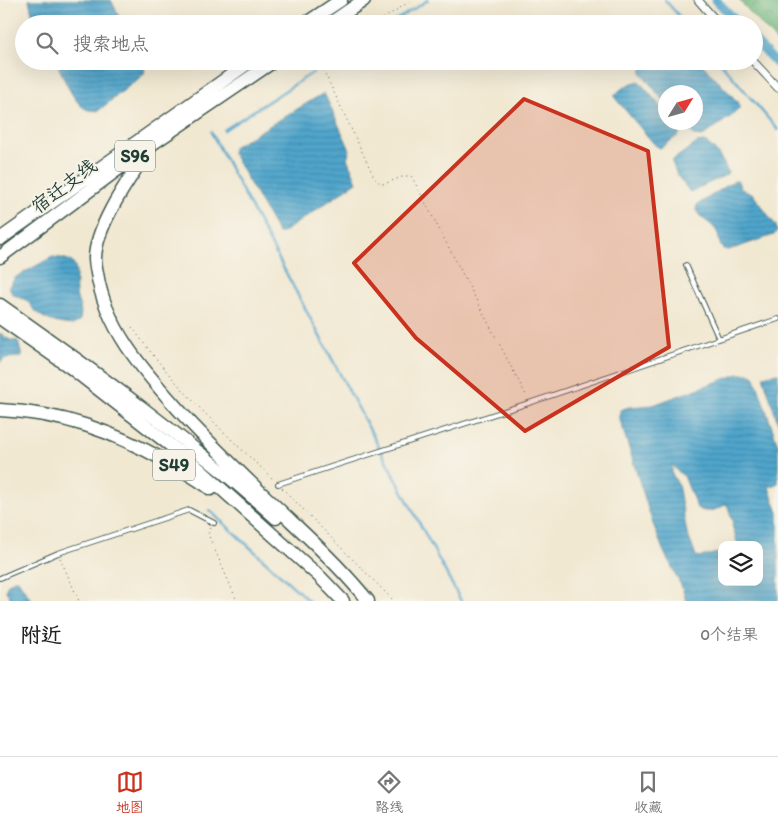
<!DOCTYPE html>
<html lang="zh">
<meta charset="utf-8">
<style>
:root{--surface:#fff;--page:#f2f2f2;--text:#222;--muted:#767676;--line:#e0e0e0;--accent:#c8321e}
body{margin:0;font-family:Itim,"LXGW WenKai TC",sans-serif;background:var(--page);color:var(--text)}
.controls{position:absolute;right:15px;bottom:15px;display:grid;overflow:hidden;border-radius:10px;box-shadow:0 5px 20px #0002}
.controls button{width:45px;height:45px;display:grid;place-items:center;padding:0;border:0;border-bottom:1px solid var(--line);background:var(--surface);color:var(--text);font:25px sans-serif}
.compass{position:absolute;left:658px;top:85px;width:45px;height:45px;border-radius:50%;background:var(--surface);box-shadow:0 5px 20px #0002;rotate:53deg}
.list{margin:0;padding:0;list-style:none}
h2{display:flex;justify-content:space-between;align-items:center;height:65px;margin:0;padding:0 20px;font-size:21px}
h2 small{font-size:16px;font-weight:400;color:var(--muted)}
.icon{flex:none;width:28px;height:28px;fill:none;stroke:currentColor;stroke-width:2;stroke-linecap:round;stroke-linejoin:round}
.map{position:relative;flex:none;width:778px;height:601px;overflow:hidden}
.search{position:absolute;background:var(--surface);box-shadow:0 5px 20px #0002;left:15px;right:15px;top:15px;height:55px;display:flex;align-items:center;gap:12px;box-sizing:border-box;padding:0 18px;border-radius:28px;color:var(--muted);font-size:19px}
.sheet{height:155px;background:var(--surface)}
nav{display:flex;justify-content:space-around;align-items:center;box-sizing:border-box;height:70px;border-top:1px solid var(--line);background:var(--surface);font-size:14px;color:var(--muted)}
nav a{display:grid;justify-items:center;gap:2px}
nav .on{color:var(--accent)}
.map>svg:first-child{display:block}
</style>
<div class="map">
<svg width="778" height="601" viewBox="0 0 778 601">
<defs>
<pattern id="forest-crowns" width="20" height="18" patternUnits="userSpaceOnUse" patternTransform="scale(1.25)"><rect width="20" height="18" fill="#6db67c"/><path d="M2 6a3 3 0 1 1 6 0M12 15a3 3 0 1 1 6 0" fill="none" stroke="#599566"/></pattern>
<pattern id="water-rules" width="6" height="5" patternUnits="userSpaceOnUse" patternTransform="scale(1.25)"><rect width="6" height="5" fill="#50a5cc"/><path d="M0 2.5h6" fill="none" stroke="#4288a6"/></pattern>
</defs>
<rect width="100%" height="100%" fill="#f7f3e8"/>
<filter id="ink" filterUnits="userSpaceOnUse"><feTurbulence type="fractalNoise" baseFrequency=".02" numOctaves="2"/><feDisplacementMap in="SourceGraphic" scale="10" xChannelSelector="R" yChannelSelector="G"/><feConvolveMatrix kernelMatrix="1 2 1 2 8 2 1 2 1" color-interpolation-filters="sRGB"/></filter>
<filter id="wash" filterUnits="userSpaceOnUse"><feTurbulence type="fractalNoise" baseFrequency=".0096" numOctaves="4" result="noise"/><feDisplacementMap in="SourceGraphic" scale="20" xChannelSelector="R" yChannelSelector="G"/><feGaussianBlur stdDeviation="1.12" result="paint"/><feColorMatrix in="noise" values="0 0 0 0 0 0 0 0 0 0 0 0 0 0 0 0 0 1.4 0 .05"/><feComposite in="paint" operator="in"/></filter>
<g filter="url(#wash)">
<rect width="100%" height="100%" fill="#f1e8d1"/>
<path fill="url(#forest-crowns)" stroke="#467a58" d="M739,0h39v43z"/>
<path fill="url(#water-rules)" stroke="#387180" fill-rule="evenodd" d="M29,0h82l12,24h-84l-6,-7z
M56,61h86l3,5 -1,8 -46,37c-3,-1 -9,0 -12,-2 -13,-6 -24,-35 -30,-48z
M648,61h51l36,38 4,5v5l-6,6 -32,22 -6,-1 -14,-13 15,-1v-30h-30l-1,11 -24,-31 2,-6z
M639,81l26,31 1,10 8,1 6,8 -1,4 -19,13 -5,-3 -40,-47v-3c6,-7 15,-12 24,-14z
M324,93l26,57 -3,8 10,24 -75,51h-4l-46,-81 2,-5z
M703,142c10,2 21,20 25,30l-2,3 -36,17 -13,-17 -5,-13 2,-3 23,-16z
M734,181h4c2,7 7,12 14,12l24,33 1,5 -3,4 -45,15 -6,-1c-5,-5 -3,-13 -7,-19 -5,-8 -15,-10 -20,-20l1,-5 3,-2z
M52,257c32,2 22,14 24,36 1,12 7,12 4,27l-7,5c-19,-1 -36,-7 -45,-24l-16,-7 -3,-8 7,-9z
M0,333l10,7 8,1 4,16 -17,1 -5,5z
M778,373v50l-15,-47z
M738,374h14l3,4 23,67v38l-9,4 9,26v88h-92l-4,-14 -19,-37 -11,-29 -32,-101v-10l9,-3 24,-2zM672,464l5,7 7,5 13,32c11,7 20,1 30,-4l6,18 -1,3 6,20h21v37h-37v-30l-21,5 -5,-1 -9,-23 -9,-49 -6,-10z
M14,580h4l14,21h-20l-6,-10 1,-6z"/>
<g fill="none" stroke-linecap="round" stroke-linejoin="round">
<path stroke="#50a5cc" stroke-width="2.5" d="M665,0l21,24
M390,24l38,-24
M719,61l59,69
M327,64l4,-3
M224,130l96,-62
M211,132l250,469
M209,510l100,91"/>
<path stroke="#50a5cc" stroke-width="9" d="M716,0l23,24
M754,40l24,25"/>
</g>
</g>
<g filter="url(#ink)">
<g fill="none" stroke-linecap="round" stroke-linejoin="round">
<defs>
<path id="service" d="M686,265l33,74
M278,484l257,-83 243,-82
M0,578l58,-25 131,-43 25,13"/>
<path id="minor" d="M698,0l21,24
M753,61l25,27"/>
<path id="motorway" d="M305,24l36,-24
M329,24l35,-24
M152,144c-19,30 -56,79 -57,114 0,5 1,10 2,15 8,54 45,96 80,135 36,40 76,77 115,114 27,25 53,50 76,79
M0,239l251,-178
M0,257l152,-113 122,-83
M0,305c95,67 190,135 276,213
M0,318l70,49 118,92 132,118 23,24
M0,410c62,3 112,21 166,51 15,9 31,17 45,28"/>
</defs>
<use href="#service" stroke="#3e574c" stroke-width="6"/>
<use href="#minor" stroke="#3e574c" stroke-width="9"/>
<use href="#motorway" stroke="#3e574c" stroke-width="15"/>
<path stroke="#3e574c" stroke-width="1" stroke-dasharray="1 4" stroke-linecap="butt" d="M375,24l37,-24
M319,61l56,118 6,5c11,-1 19,-9 30,-8l3,5 113,216
M132,327c40,57 91,105 142,153
M282,488l112,113
M211,528l-3,6 29,67
M60,558l19,43"/>
<use href="#service" stroke="#fff" stroke-width="4"/>
<use href="#minor" stroke="#fff" stroke-width="7"/>
<use href="#motorway" stroke="#fff" stroke-width="12"/>
</g>
</g>
<path fill="#c8321e" fill-opacity="0.2" stroke="#c8321e" stroke-width="4" stroke-linejoin="round" d="M524,99l124,52 21,196 -144,84 -109,-93 -62,-75z"/>
<g text-anchor="middle" dominant-baseline="central" stroke-width="4" stroke-linejoin="round" paint-order="stroke">
<g fill="#f7f3e8" stroke="#60746a" stroke-width="1">
<rect x="115" y="140.5" width="40" height="31" rx="4"/>
<rect x="153" y="449.5" width="42" height="31" rx="4"/>
</g>
<g font-size="18" font-weight="bold" fill="#1f3d34">
<text x="135" y="156">S96</text>
<text x="174" y="465">S49</text>
</g>
<g font-size="19" fill="#1f3d34" stroke="#f7f3e8">
<text transform="translate(64 186) rotate(-37)">宿迁支线</text>
</g>
</g>
</svg>
<div class="controls">
<button><svg class="icon" aria-label="layers" viewBox="0 0 24 24"><path d="M12 4l9 5-9 5-9-5zM3 14l9 5 9-5"/></svg></button>
</div>
<svg class="compass" viewBox="-18 -18 36 36"><path d="M0-13l5 13h-10z" fill="#e53935"/><path d="M0 13l5-13h-10z" fill="#767676"/></svg>
<div class="search"><svg class="icon" aria-label="search" viewBox="0 0 24 24"><circle cx="10" cy="10" r="6"/><path d="M15 15l6 6"/></svg>搜索地点</div>
</div>
<section class="sheet">
<h2>附近<small>0个结果</small></h2>
<ul class="list">
</ul>
</section>
<nav>
<a class="on"><svg class="icon" aria-label="map" viewBox="0 0 24 24"><path d="M3 6l6-2 6 2 6-2v14l-6 2-6-2-6 2zM9 4v14M15 6v14"/></svg>地图</a>
<a><svg class="icon" aria-label="directions" viewBox="0 0 24 24"><path d="M12 3l9 9-9 9-9-9zM9 14v-3h6M13 9l2 2-2 2"/></svg>路线</a>
<a><svg class="icon" aria-label="saved" viewBox="0 0 24 24"><path d="M7 4h10v16l-5-4-5 4z"/></svg>收藏</a>
</nav>
